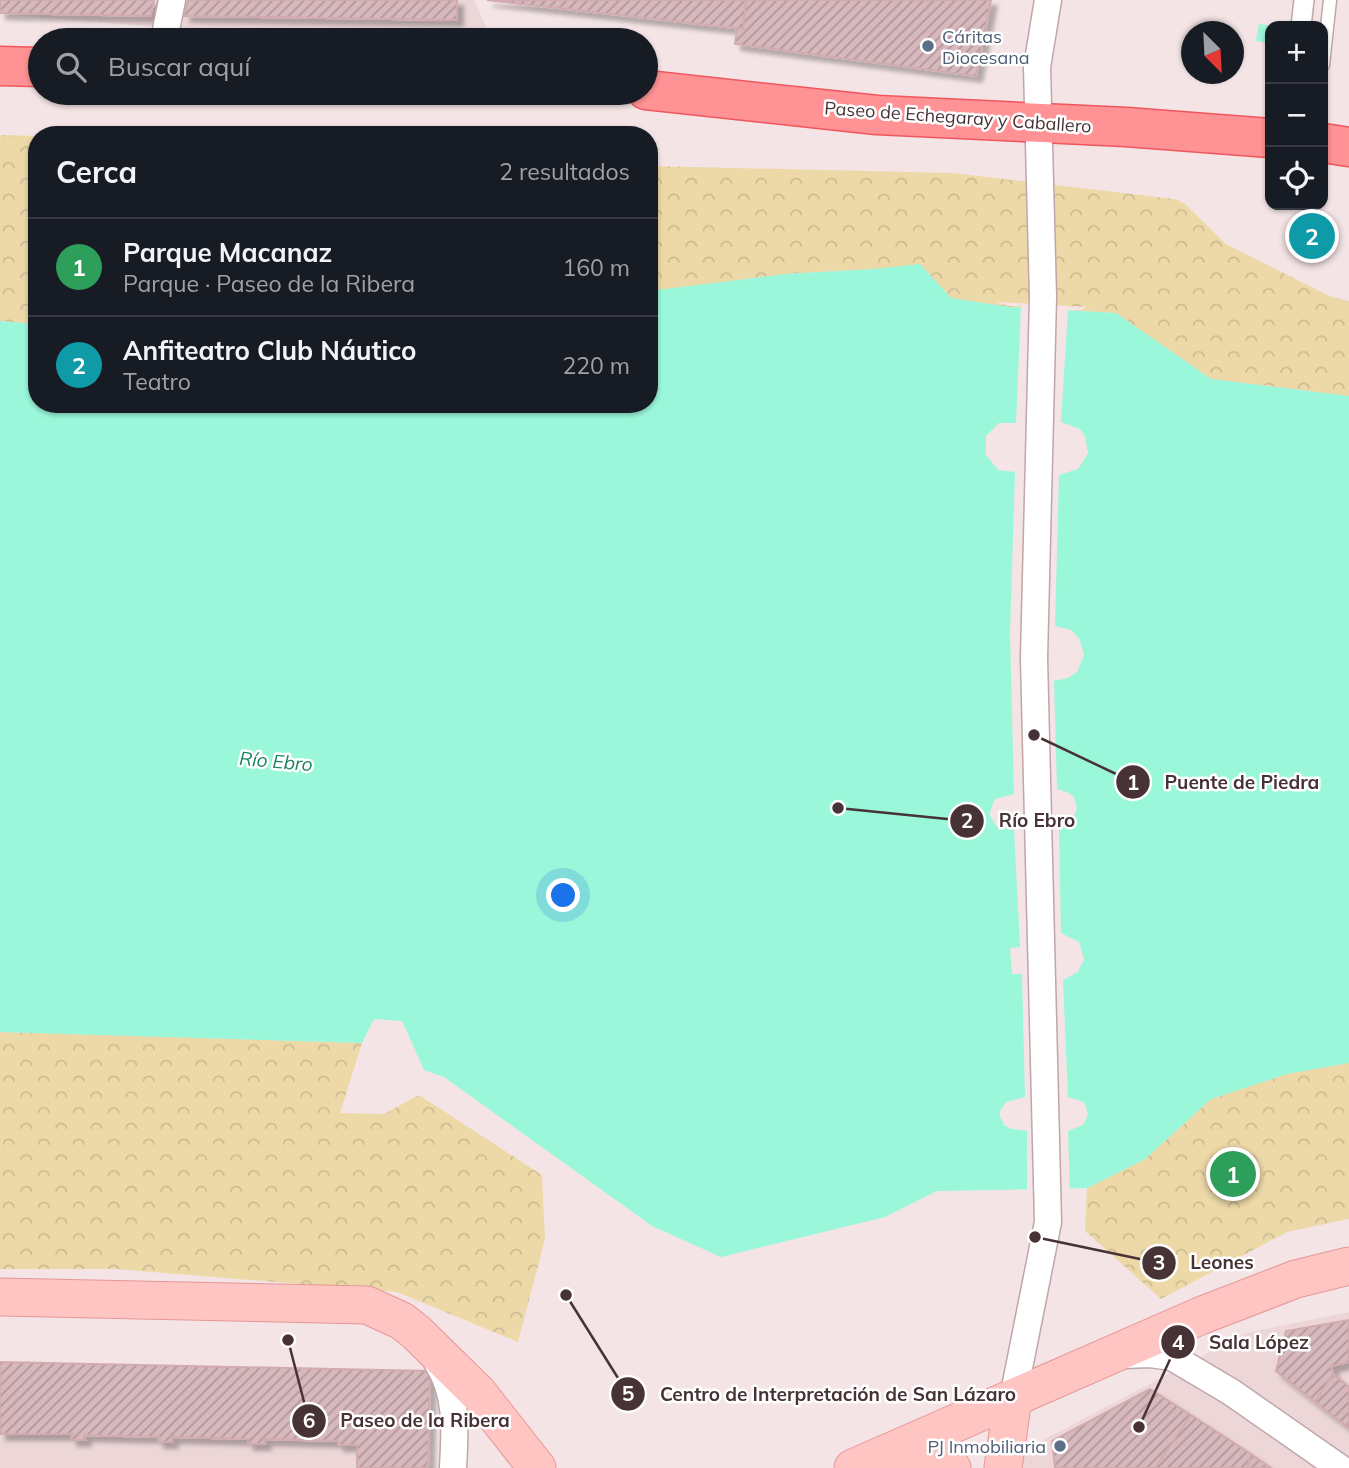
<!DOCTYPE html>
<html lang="es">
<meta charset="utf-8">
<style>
:root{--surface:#171b24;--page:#242831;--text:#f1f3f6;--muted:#9ea1a6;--line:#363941;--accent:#0b8043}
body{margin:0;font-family:Mulish,sans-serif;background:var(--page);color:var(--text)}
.controls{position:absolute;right:21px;top:21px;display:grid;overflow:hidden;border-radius:14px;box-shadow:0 2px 5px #0004}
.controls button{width:63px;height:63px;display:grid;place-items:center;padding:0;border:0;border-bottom:2px solid var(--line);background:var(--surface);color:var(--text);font:35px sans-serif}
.compass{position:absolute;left:1181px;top:21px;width:63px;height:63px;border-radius:50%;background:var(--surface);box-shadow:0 2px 5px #0004;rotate:156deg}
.you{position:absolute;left:564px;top:896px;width:24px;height:24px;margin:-18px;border:5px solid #fff;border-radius:50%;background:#1a73e8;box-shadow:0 0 0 10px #1a73e833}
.badge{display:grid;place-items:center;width:46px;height:46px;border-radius:50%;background:var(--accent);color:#fff;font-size:23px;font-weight:700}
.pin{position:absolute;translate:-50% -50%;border:4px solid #fff;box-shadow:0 2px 7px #0006}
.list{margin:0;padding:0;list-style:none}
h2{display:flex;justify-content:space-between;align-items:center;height:91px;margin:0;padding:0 28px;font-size:30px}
h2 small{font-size:23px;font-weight:400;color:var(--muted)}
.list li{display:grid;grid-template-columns:46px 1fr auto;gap:21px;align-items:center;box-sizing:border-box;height:98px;padding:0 28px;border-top:2px solid var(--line)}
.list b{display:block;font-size:26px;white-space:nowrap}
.list p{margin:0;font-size:23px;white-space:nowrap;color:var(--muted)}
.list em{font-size:23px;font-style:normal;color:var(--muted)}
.icon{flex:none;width:38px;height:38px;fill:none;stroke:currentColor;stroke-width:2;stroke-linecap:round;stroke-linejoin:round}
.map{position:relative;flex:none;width:1349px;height:1468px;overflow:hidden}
.search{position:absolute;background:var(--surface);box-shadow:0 2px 5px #0004;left:28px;top:28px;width:630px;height:77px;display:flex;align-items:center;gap:18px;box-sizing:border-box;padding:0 24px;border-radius:38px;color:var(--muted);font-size:26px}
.panel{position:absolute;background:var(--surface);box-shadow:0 2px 5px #0004;left:28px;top:126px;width:630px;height:287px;border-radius:28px}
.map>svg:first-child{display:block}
</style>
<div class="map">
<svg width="1349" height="1468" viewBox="0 0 1349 1468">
<defs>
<pattern id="park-crowns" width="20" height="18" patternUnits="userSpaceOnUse" patternTransform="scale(1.75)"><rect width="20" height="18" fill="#edd9a8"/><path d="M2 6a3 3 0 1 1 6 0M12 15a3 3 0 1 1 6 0" fill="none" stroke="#cdbb91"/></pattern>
<pattern id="building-hatch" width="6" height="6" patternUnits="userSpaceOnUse" patternTransform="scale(1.75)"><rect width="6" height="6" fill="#d7b8bc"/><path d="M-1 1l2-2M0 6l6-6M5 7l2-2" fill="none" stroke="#b0969a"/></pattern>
<filter id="shadow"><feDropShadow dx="6" dy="6" stdDeviation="2" flood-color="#0004"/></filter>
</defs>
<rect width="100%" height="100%" fill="#f4e4e5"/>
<path fill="#ecd6d7" d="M0,0h474l18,40h-179l-313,-26z
M1349,1312v156h-351l49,-30 199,-105z
M0,1370h409l19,20 1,78h-429z"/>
<path fill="url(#park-crowns)" d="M0,135l37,1v188l-37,-3z
M649,166l303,7 223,26 10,5 41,40 103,52 20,5v95l-138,-17 -95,-66 -107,-6 -58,-9 -31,-34 -46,5 -89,5 -136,17z
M0,1032l362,11 -22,70 44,1 35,-19 123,80 3,64 -27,103 -121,-50 -281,-23h-116z
M1349,1063v156l-62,13 -126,67 -76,-68 2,-43 58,-29 66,-60 76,-25z"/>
<path fill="#9af7d9" d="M1259,24l13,2 -2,17 -14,-2z
M920,264l31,34 58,9 107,6 95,66 138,17v667l-62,11 -76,25 -66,60 -58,29 -150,3 -52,26 -164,40 -69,-31 -208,-149 -20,-7 -22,-49 -28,-2 -12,24 -362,-11v-711l37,3v80h612v-113l136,-17 89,-5z"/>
<path fill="#f4e4e5" d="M996,302l91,5 -6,3h-13l-7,112 19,7 5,7 3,17 -10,16 -19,6 -4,151 16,4 5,5 4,5 4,15 -7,17 -9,6 -14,3 3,108 12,4 5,4 3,11 -5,15 -13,7 2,103 18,9 5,17 -6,13 -15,8 5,117 16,5 4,12 -5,11 -15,6 2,61 -43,1v-62l-15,-2 -7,-3 -5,-9v-6l6,-9 19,-5 -3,-123h-10l-2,-26 10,-1 -6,-118 -18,-3 -7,-12 6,-15 19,-5 -4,-161 5,-161 -17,-2 -12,-15v-19l13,-13h17l5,-117h-13z"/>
<path fill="url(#building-hatch)" stroke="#d2abb0" stroke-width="2" filter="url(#shadow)" d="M0,0h154l-4,16 -150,-3z
M188,0h269v20l-273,-4z
M487,0h254l5,1 -3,28z
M741,0h250l-15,76 -241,-32 2,-16 6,1 3,-28z
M1349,1320v42l-18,4 2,8 -18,28 -39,-31 10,-40z
M0,1362l430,9 -2,97h-71v-23h-19v-4l-74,-2 1,5h-17v-5l-77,-2 1,5h-14l1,-5 -75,-2 1,5h-14l1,-6h-72z
M1333,1374l16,13v41l-34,-26z
M1150,1389l41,26 -36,53h-100l-3,-27z
M1191,1415l60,39 -4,14h-92z
M1251,1454l20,14h-24z"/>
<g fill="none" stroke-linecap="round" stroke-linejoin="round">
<defs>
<path id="service" d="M1323,65l7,-65"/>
<path id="pedestrian" d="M1301,26l3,-26"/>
<path id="minor" d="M164,40l8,-40
M1123,1355l27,-1 22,3 59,35 109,76
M437,1362c21,33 18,68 16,106
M1013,1398l35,-176 -14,-564 9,-361 -6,-230 11,-67"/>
<path id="secondary" d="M0,1297l367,8 35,16 15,12 62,61 58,74
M893,1451l26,3 33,14
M853,1468l347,-152 96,-37 53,-13
M1003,1468l10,-70"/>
<path id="primary" d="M0,66l40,1
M646,90l231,25 249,12 144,11
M1323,143l26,4"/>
</defs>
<use href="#service" stroke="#c0a6a8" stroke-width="15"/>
<use href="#pedestrian" stroke="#c0a6a8" stroke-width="22"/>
<use href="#minor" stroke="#c0a6a8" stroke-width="29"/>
<use href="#secondary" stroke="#e59797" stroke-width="39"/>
<use href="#primary" stroke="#ef575c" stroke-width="41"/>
<use href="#service" stroke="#fff" stroke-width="12"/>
<use href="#pedestrian" stroke="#fff" stroke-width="19"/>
<use href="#minor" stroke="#fff" stroke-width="26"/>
<use href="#secondary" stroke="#ffc5c3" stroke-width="37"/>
<use href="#primary" stroke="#ff9294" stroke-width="38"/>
</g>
<g fill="#5c6f8a" stroke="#fff" stroke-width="2.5">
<circle cx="928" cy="46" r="7"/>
<circle cx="1060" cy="1446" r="7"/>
</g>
<g text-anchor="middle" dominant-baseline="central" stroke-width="5" stroke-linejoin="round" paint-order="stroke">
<g font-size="18" fill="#4e5e75" stroke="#fff" text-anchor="start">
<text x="942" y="36">Cáritas<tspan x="942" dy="21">Diocesana</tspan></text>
<text x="1046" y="1446" text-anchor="end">PJ Inmobiliaria</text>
</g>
<g font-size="18" fill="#473336" stroke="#fff">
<text transform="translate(958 117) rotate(4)">Paseo de Echegaray y Caballero</text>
</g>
<g font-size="19" font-style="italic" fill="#1c8162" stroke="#fff">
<text transform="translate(276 761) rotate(5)">Río Ebro</text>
</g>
</g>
<path fill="none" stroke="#473336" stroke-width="2.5" d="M1034 735L1133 782M838 808L967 821M1035 1237L1159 1263M1139 1427L1178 1342M566 1295L628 1394M288 1340L309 1421"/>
<g fill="#473336" stroke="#fff" stroke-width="2.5">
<circle cx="1034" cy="735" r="7"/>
<circle cx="838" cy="808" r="7"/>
<circle cx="1035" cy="1237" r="7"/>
<circle cx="1139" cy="1427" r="7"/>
<circle cx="566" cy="1295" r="7"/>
<circle cx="288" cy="1340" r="7"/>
<circle cx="1133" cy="782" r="18"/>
<circle cx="967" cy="821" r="18"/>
<circle cx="1159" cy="1263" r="18"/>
<circle cx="1178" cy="1342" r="18"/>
<circle cx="628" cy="1394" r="18"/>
<circle cx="309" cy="1421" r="18"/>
</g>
<g font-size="21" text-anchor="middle" font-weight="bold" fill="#fff">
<text x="1133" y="790">1</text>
<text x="967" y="828">2</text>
<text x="1159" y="1270">3</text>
<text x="1178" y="1350">4</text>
<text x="628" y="1401">5</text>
<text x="309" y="1428">6</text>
</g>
<g font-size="19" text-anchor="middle" font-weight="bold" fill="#473336" stroke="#fff" stroke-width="5" stroke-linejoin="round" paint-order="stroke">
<text x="1242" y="789">Puente de Piedra</text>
<text x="1037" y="827">Río Ebro</text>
<text x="1222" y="1269">Leones</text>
<text x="1259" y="1349">Sala López</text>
<text x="838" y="1401">Centro de Interpretación de San Lázaro</text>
<text x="425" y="1427">Paseo de la Ribera</text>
</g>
</svg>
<div class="controls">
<button>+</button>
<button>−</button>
<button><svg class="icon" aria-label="locate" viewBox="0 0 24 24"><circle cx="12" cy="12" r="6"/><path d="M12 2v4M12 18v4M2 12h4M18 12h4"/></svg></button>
</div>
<svg class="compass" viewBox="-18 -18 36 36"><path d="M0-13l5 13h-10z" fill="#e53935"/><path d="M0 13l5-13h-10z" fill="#9ea1a6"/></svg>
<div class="you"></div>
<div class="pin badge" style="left:1233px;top:1174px;background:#2e9e5b">1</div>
<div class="pin badge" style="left:1312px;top:236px;background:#0f9aa8">2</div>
<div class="search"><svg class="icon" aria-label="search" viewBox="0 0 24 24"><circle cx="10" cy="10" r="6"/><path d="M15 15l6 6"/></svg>Buscar aquí</div>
<section class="panel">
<h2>Cerca<small>2 resultados</small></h2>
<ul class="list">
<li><span class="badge" style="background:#2e9e5b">1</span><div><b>Parque Macanaz</b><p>Parque · Paseo de la Ribera</p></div><em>160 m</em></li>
<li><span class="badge" style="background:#0f9aa8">2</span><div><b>Anfiteatro Club Náutico</b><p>Teatro</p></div><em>220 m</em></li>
</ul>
</section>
</div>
